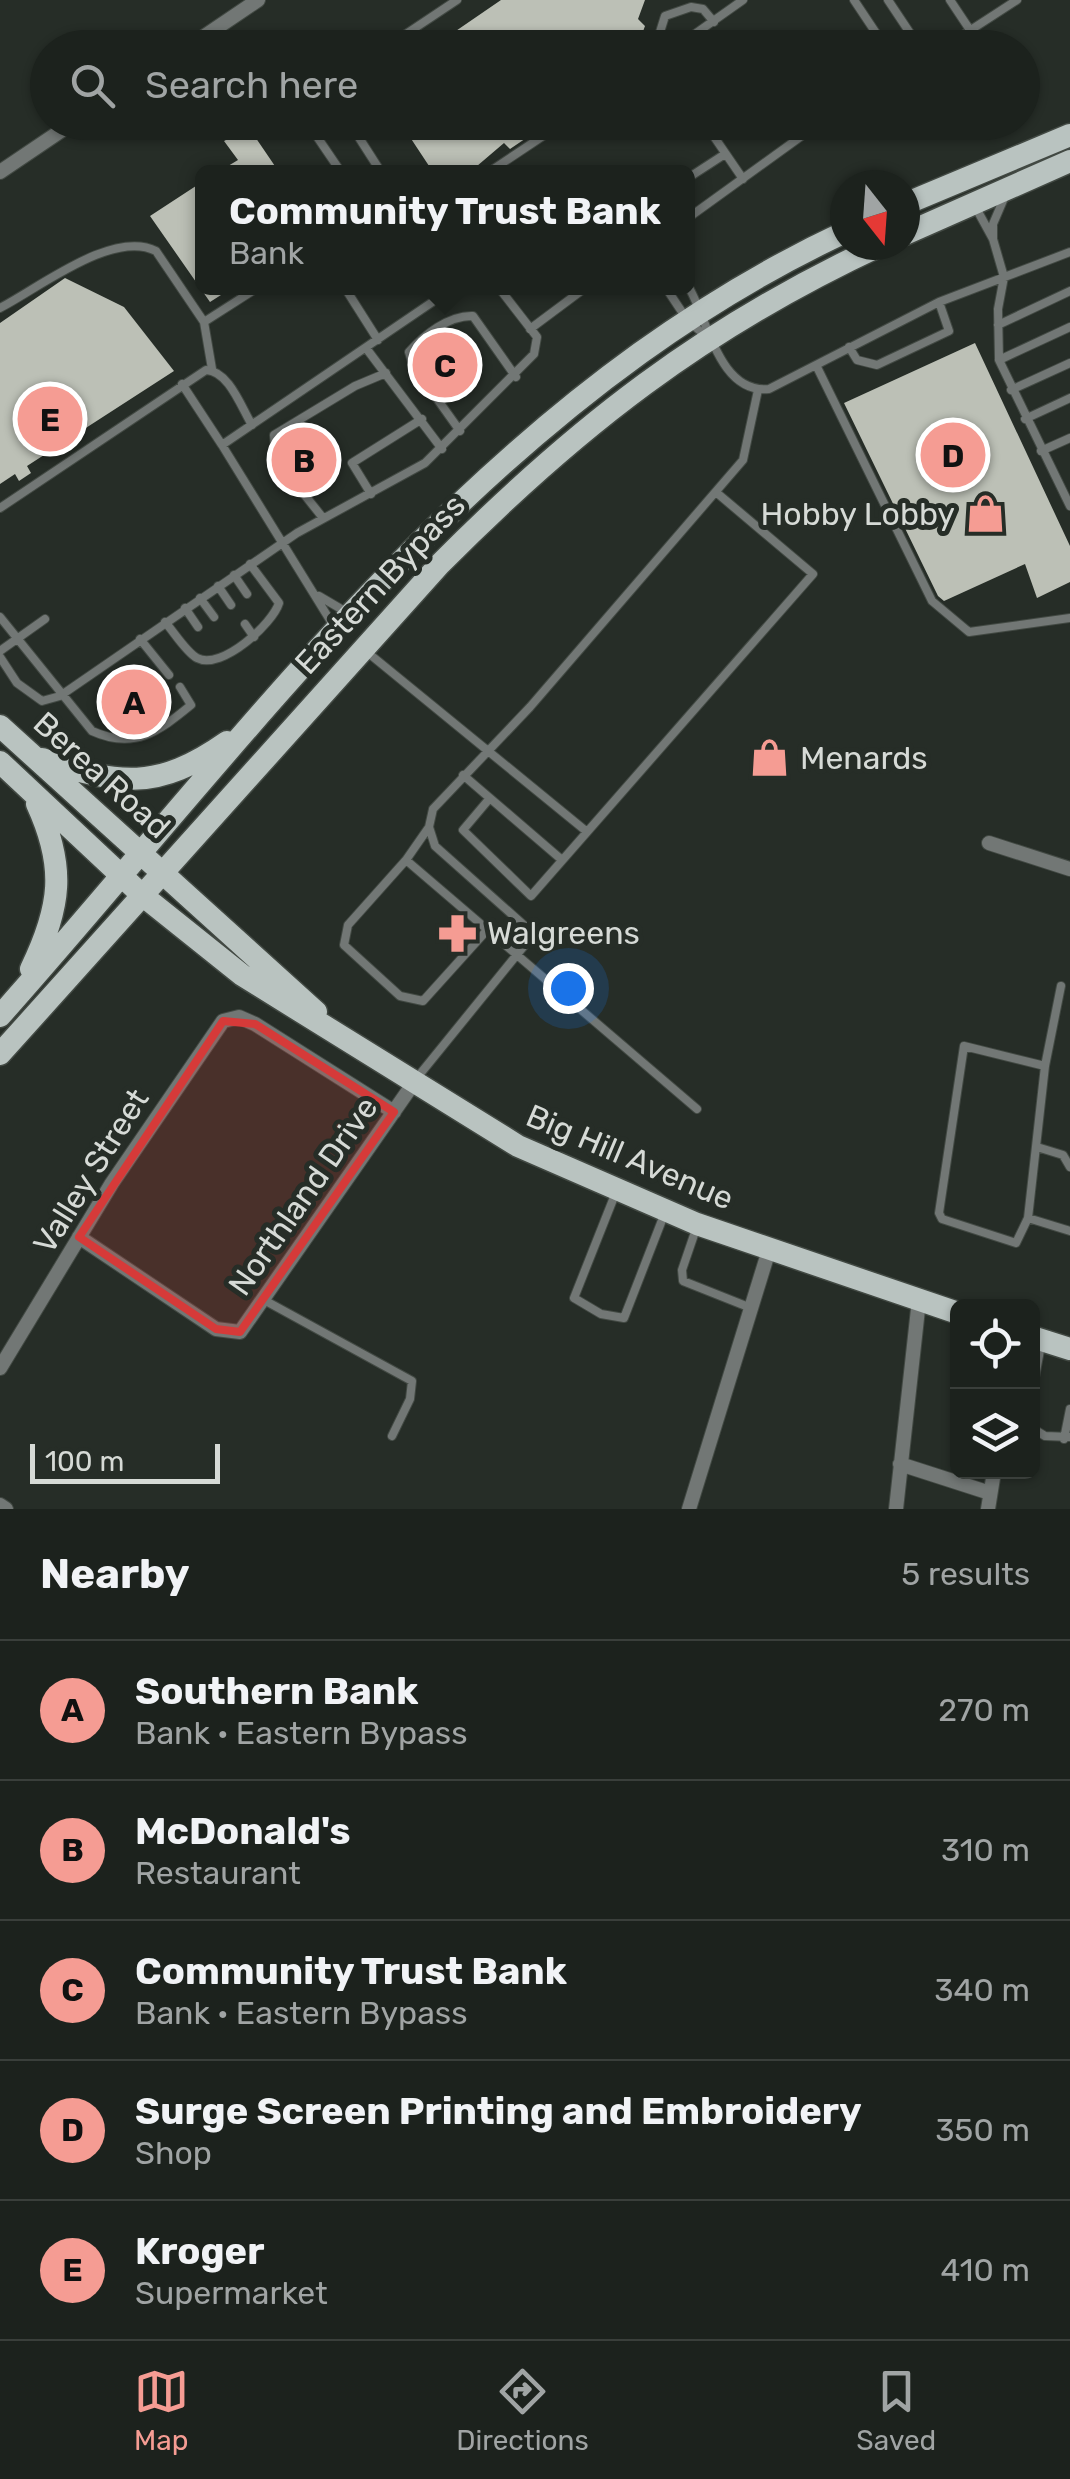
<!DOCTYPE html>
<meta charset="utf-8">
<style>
:root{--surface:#1c221d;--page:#292f2a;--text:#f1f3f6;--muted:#a0a4a4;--line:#3a3f3b;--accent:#f59c93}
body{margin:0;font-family:Rubik,sans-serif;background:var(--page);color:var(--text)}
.controls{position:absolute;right:30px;bottom:30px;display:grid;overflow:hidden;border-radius:15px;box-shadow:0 2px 8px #0004}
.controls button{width:90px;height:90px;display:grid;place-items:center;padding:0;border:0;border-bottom:2px solid var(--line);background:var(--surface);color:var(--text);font:50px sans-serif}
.compass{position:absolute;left:830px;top:170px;width:90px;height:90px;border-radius:50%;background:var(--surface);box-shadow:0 2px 8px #0004;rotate:163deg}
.scale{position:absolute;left:30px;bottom:25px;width:190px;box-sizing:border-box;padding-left:10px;border:5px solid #d6dad6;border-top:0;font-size:28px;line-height:35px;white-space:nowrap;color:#d6dad6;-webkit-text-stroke:8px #262d27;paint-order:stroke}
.you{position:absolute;left:568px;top:988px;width:35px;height:35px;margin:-25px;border:8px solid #fff;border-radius:50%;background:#1a73e8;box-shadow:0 0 0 15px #1a73e833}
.badge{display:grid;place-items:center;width:65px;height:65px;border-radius:50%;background:var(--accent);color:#111;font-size:32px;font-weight:700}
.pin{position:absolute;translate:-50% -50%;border:5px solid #fff;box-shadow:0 2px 10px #0006}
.popup{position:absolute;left:195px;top:165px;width:500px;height:130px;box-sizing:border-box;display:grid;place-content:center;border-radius:15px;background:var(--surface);filter:drop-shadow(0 2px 8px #0005);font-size:32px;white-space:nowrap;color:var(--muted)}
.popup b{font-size:38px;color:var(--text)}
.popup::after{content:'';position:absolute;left:50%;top:100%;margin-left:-20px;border:20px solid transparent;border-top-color:var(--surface)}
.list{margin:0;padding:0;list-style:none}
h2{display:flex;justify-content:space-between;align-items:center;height:130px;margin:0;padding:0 40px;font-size:42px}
h2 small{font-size:32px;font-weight:400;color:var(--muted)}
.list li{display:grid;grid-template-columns:65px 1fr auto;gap:30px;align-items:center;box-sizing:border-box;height:140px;padding:0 40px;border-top:2px solid var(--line)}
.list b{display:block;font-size:38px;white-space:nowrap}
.list p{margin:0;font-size:32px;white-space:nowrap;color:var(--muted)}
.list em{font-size:32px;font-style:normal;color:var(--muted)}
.icon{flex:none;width:55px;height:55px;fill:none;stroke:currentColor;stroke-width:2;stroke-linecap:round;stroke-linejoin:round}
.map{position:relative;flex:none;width:1070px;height:1509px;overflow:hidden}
.search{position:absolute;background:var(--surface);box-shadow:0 2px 8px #0004;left:30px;right:30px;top:30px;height:110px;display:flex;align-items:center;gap:25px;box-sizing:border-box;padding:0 35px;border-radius:55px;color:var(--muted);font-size:38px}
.sheet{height:830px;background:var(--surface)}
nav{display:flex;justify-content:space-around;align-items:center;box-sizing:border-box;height:140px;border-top:2px solid var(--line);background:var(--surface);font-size:28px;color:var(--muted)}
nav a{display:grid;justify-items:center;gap:5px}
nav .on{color:var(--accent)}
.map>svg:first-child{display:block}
</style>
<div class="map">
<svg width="1070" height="1509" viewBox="0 0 1070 1509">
<rect width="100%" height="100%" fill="#262d27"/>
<path fill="#bcc0b6" d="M501,0h144l-7,19 7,7 -8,22h-206z
M400,122h150l-40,27 -6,-6 -34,29h-37z
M249,128l30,44h-61l20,-12 -14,-19z
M202,182v106h30l-22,14 -60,-86z
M65,278l59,29 50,64 -147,95 4,7 -12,8 -4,-7 -15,10v-161z
M975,343l95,203v36l-33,16 -12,-34 -81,37 -6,-5 -94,-193z
M302,427h6l27,41 -28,18 -24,-30 -1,-17z"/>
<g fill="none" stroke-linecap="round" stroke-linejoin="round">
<defs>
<path id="service" d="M854,0l32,48
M888,0l32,48
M950,0l20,30
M385,48l72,-48
M655,48l10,-32 26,-9 12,2 11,13
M675,48l68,-48
M943,48l74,-48
M307,122l34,50
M349,122l32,50
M704,122l39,57
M489,172l75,-50
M688,178l37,-24
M976,208l17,31v-15l12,-28
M688,218l133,-96
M993,239l11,38 -6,32 1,51 71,146
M688,286c20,32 30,108 81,103l170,-87 131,-50
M345,288l33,52
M666,288l22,33 18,15
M0,308c39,-20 113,-79 156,-57l48,71
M998,325l72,-34
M530,329l55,-41
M849,347l8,13 20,5 72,-34 -10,-29
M366,348l76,101
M999,360l71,-33
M816,365l116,236 37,31 101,-14
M212,369l-8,-47 53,-34
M182,384l40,61
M1011,390l59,-27
M1025,419l45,-21
M460,431l-47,-66 -4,-13c15,-17 40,-37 64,-36l43,61
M1041,451l29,-13
M371,494l-19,-31 70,-44
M0,508l206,-138c23,1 35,37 46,55
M323,518l-47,-59 -2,-24 81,-49 31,-13
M234,575l13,19
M218,586l13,19
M319,596l29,17
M200,598l14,19
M185,608l13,19
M0,617l92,114c42,19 66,1 99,-26l-11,-18
M165,622c9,10 21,30 32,36 25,13 76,-35 82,-55l-29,-39
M245,624l9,13
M333,625l-111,-180 231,-157
M140,639l29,36
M0,651l45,-32
M367,652l219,179
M0,657l17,26 25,18 18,-5 237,-163 128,-70 109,-109 3,-17 -38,-49
M463,775l99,85
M490,798l-27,32 68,66 282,-322 -96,-81
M429,827l-23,33 291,249
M406,860l-58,65 -4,20 56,51 23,5 65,-72
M1061,986l-16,80 -17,152 42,13
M416,1079l112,-138 -2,-14 -91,-81 -6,-19 4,-18 97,-102 213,-247 15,-70
M1037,1147l26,8 7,12
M616,1192l-42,106 27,16 23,4 40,-103
M1028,1218l-12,25 -74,-24 -3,-6 25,-167 81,20
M696,1229l-14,41 1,11 68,27
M264,1300l148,81 -2,18 -18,37
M1032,1393l9,-48
M1032,1428l13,8 25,1
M1064,1439l6,-30"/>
<path id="minor" d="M187,48l71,-48
M0,172l74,-50
M989,843l81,26
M79,1237l137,92 24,3 173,-248
M0,1368l112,-185 111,-162 16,-4 16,7 139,88
M900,1464l90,29
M0,1505l6,4
M689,1509l80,-259
M896,1509l23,-209
M988,1509l6,-37"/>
<path id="primary" d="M905,204l165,-69
M905,234l165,-73
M0,726l316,286
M42,759c77,26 115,32 185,-17
M0,762l142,133 100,80 276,171 179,78 261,89
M31,969c30,-62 35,-102 6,-165
M0,1016c256,-288 486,-616 845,-784
M0,1054l440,-490c137,-138 263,-236 441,-319
M1032,1337l38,12"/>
</defs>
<use href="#service" stroke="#424943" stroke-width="10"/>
<use href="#minor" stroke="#424943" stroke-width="16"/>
<use href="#primary" stroke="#424943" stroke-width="25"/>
<use href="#service" stroke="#727775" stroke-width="8"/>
<use href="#minor" stroke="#727775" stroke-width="14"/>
<use href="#primary" stroke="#b9c3c0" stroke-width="22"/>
</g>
<path fill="#d63a39" fill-opacity="0.2" stroke="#d63a39" stroke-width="8" stroke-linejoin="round" d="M223,1021l32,3 139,88 -154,220 -24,-3 -137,-92z"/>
<defs>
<symbol id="shop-bare" viewBox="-9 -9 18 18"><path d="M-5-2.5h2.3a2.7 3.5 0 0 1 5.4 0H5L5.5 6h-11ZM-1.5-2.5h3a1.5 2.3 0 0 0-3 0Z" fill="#f59c93" stroke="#262d27" stroke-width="2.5" paint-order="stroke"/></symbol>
<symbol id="pharmacy-bare" viewBox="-9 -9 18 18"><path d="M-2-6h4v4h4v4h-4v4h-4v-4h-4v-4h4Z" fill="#f59c93" stroke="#262d27" stroke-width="2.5" paint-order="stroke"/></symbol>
</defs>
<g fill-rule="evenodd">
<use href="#shop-bare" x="958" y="486" width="55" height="55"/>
<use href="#shop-bare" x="742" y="730" width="55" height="55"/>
<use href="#pharmacy-bare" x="430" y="906" width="55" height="55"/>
</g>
<g text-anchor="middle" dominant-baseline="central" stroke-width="10" stroke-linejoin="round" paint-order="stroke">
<g font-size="32" fill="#d6dad6" stroke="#262d27" text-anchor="start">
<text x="955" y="514" text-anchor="end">Hobby Lobby</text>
<text x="800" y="758">Menards</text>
<text x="487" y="933">Walgreens</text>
</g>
<g font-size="32" fill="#d6dad6" stroke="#262d27">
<text transform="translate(380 584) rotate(-47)">Eastern Bypass</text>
<text transform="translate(102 775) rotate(42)">Berea Road</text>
<text transform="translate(630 1157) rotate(23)">Big Hill Avenue</text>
<text transform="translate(91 1171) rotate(-58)">Valley Street</text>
<text transform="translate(303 1196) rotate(-55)">Northland Drive</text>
</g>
</g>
</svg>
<div class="controls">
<button><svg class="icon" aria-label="locate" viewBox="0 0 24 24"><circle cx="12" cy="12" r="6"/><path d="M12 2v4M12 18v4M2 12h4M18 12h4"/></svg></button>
<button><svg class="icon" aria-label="layers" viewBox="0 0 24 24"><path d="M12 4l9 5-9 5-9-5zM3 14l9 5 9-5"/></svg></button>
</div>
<svg class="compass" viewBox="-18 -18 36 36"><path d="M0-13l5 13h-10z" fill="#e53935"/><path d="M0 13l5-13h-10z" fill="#a0a4a4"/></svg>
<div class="scale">100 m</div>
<div class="you"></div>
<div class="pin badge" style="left:134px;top:702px">A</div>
<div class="pin badge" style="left:304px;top:460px">B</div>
<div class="pin badge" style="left:445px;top:365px">C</div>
<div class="popup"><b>Community Trust Bank</b>Bank</div>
<div class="pin badge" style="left:953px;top:455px">D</div>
<div class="pin badge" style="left:50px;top:419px">E</div>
<div class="search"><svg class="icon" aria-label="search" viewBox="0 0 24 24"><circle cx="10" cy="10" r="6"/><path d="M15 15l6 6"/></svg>Search here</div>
</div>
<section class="sheet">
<h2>Nearby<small>5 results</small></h2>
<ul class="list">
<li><span class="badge">A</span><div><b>Southern Bank</b><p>Bank · Eastern Bypass</p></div><em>270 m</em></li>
<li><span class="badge">B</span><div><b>McDonald's</b><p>Restaurant</p></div><em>310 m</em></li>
<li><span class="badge">C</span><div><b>Community Trust Bank</b><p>Bank · Eastern Bypass</p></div><em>340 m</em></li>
<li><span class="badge">D</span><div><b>Surge Screen Printing and Embroidery</b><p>Shop</p></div><em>350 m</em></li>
<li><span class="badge">E</span><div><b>Kroger</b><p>Supermarket</p></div><em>410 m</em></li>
</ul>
</section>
<nav>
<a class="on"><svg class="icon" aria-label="map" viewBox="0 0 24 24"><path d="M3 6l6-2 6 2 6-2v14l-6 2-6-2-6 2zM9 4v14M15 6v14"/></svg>Map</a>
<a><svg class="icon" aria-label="directions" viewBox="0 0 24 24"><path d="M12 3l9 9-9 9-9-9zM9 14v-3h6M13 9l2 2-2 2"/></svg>Directions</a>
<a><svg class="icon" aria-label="saved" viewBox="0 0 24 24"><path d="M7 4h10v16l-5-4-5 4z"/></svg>Saved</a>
</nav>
